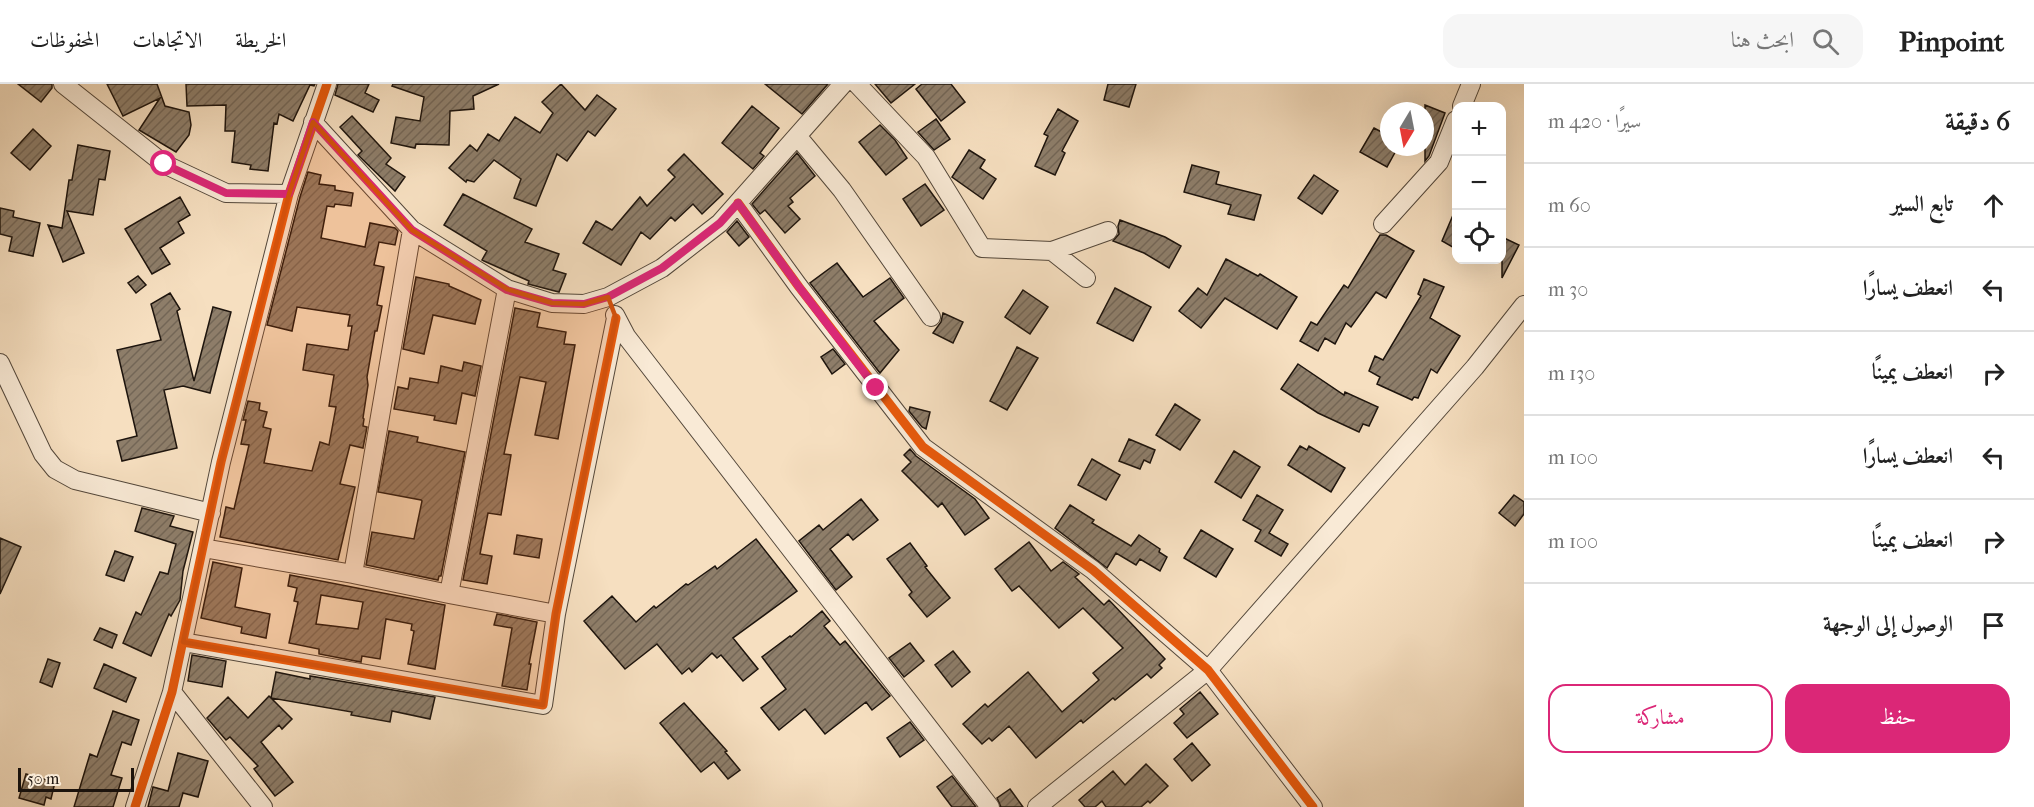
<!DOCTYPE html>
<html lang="ar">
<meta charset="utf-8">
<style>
:root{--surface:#fff;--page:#f6f6f6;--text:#222;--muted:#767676;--line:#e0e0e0;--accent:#db2777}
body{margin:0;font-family:"IM FELL French Canon",Amiri,serif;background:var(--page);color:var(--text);direction:rtl}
.controls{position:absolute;right:18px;top:18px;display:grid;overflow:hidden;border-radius:12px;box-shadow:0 6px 24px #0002}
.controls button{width:54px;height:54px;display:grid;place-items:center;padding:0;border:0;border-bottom:2px solid var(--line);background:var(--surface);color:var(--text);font:30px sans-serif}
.compass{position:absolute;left:1380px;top:18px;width:54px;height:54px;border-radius:50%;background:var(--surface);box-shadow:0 6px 24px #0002;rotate:190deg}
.scale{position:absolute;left:18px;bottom:15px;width:116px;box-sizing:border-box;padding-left:6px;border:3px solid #1d140d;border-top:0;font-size:16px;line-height:21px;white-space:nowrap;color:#1d140d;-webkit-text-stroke:4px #f9ead6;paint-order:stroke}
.stop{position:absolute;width:18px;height:18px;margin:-14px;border:4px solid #db2777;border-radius:50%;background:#fff}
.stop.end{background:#db2777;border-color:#fff;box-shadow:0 2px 6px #0008}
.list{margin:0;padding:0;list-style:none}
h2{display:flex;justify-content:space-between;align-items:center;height:78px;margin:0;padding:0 24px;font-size:26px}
h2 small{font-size:20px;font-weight:400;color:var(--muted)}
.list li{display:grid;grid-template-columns:39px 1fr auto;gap:18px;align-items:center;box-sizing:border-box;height:84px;padding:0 24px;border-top:2px solid var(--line)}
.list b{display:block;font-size:22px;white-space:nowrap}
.list em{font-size:20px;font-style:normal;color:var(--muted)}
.actions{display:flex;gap:12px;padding:18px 24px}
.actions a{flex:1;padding:14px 0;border:2px solid var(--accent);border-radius:18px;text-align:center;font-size:21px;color:var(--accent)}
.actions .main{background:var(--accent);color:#fff}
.icon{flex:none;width:33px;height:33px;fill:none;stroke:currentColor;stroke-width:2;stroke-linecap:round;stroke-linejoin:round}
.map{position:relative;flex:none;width:1524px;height:723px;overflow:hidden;direction:ltr}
header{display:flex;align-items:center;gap:36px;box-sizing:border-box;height:84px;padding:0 30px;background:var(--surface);border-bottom:2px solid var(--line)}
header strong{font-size:28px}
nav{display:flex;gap:33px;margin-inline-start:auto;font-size:21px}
.search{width:420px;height:54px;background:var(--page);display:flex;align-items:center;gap:15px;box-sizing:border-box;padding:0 21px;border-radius:18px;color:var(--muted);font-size:22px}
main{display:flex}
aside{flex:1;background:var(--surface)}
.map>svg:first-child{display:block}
</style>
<header>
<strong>Pinpoint</strong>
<div class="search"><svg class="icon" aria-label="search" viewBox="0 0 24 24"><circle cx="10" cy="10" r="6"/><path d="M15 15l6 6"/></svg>ابحث هنا</div>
<nav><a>الخريطة</a><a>الاتجاهات</a><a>المحفوظات</a></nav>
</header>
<main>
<aside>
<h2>6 دقيقة<small>سيرًا · 420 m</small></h2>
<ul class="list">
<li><svg class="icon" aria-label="ahead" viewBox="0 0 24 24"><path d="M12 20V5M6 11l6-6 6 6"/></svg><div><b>تابع السير</b></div><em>60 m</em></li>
<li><svg class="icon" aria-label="left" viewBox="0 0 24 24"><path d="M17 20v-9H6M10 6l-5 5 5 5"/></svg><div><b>انعطف يسارًا</b></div><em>30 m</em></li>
<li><svg class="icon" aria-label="right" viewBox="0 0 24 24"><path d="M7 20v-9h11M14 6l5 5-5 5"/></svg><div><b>انعطف يمينًا</b></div><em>130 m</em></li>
<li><svg class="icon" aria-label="left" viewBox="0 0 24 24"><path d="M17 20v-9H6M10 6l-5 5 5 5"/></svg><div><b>انعطف يسارًا</b></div><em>100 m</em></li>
<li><svg class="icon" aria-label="right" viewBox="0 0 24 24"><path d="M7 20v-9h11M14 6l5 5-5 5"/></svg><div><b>انعطف يمينًا</b></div><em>100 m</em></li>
<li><svg class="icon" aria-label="arrive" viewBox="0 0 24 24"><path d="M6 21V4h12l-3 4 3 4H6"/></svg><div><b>الوصول إلى الوجهة</b></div></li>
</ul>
<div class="actions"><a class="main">حفظ</a><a>مشاركة</a></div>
</aside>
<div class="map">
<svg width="1524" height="723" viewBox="0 0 1524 723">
<defs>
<pattern id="building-hatch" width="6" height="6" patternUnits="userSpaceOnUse" patternTransform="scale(1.5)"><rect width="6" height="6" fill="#8e7e6a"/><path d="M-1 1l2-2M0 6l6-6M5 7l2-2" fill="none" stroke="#736656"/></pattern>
</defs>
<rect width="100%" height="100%" fill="#f6dfc0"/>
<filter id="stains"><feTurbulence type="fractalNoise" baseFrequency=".00333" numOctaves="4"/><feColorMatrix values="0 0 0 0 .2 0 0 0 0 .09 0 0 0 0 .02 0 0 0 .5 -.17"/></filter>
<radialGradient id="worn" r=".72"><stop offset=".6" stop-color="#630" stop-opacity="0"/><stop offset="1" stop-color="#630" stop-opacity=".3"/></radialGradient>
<path fill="url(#building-hatch)" stroke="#1d140d" stroke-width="1.5" fill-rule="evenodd" d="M18,0h34v4l-11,14z
M107,0h50l8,22 24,6 2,13 -2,10 -13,17 -37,-22 21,-32 -37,18z
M186,0h129l-1,2 -4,-1 -17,36 -14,-7 -2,10 -3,-1 -6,48 -18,-2 1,-4 -19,-3 3,-31h-10l1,-26 -39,1z
M338,0h31l-4,9 14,7 -6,12 -38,-17z
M393,0h106l-26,12 1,13 -24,2 -1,34 -33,-1 -1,4 -24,-5 5,-26 24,4 4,-24 -32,-11z
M561,0l24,26 12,-15 19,14 -21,27 -7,-5 -21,30 -10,-7 -21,52 -22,-8 7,-19 -27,-19 -20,22 -7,-2 -1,2 -17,-14 21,-23 7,6 11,-17 11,7 16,-24 25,16 13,-20 -11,-11z
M765,0h63l-26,30z
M875,0h40l-24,19z
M922,0h29l14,18 -24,19 -25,-32z
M1108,0h28l-7,23 -25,-7z
M1425,21l20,8 -16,43 -4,5z
M752,22l27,22 -19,25 4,3 -11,13 -31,-26z
M1058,25l20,12 -16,30 3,2 -10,22 -20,-9 13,-30 -4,-2z
M352,32l39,42 -5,6 19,13 -10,14 -37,-36 4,-4 -22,-24z
M936,35l14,20 -16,11 -16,-18z
M880,41l15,15 12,18 -21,17 -27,-33z
M1374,44l15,8v11h9l-11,20 -27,-15z
M33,45l18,17 -21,24 -19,-17z
M78,61l32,6 -5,29 -6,-1 -6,36 -26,-4 17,42 -21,9 -15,-37 14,3 7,-48h3z
M969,66l16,10 -5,8 16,11 -13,20 -31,-22z
M797,69l18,23 -25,22 3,4 -5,4 12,13 -15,14 -20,-23 -5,4 -8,-10z
M684,70l39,40 -21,20 -9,-10 -18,17 -4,-4 -21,22 -9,-7 -20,33 -38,-22 13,-22 16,9 28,-33 7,9 28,-29 -7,-7z
M1192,81l27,7 -3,12 45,11 -7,25 -26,-6 3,-9 -47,-13z
M308,88l13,3 -2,9 16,2v4l18,3 -2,13 -16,-2 -1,3 -7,-1 -6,32 44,9 5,-24 25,5 3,3 -3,14 -16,-3 -5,23 10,2 -7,38 5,1 -5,25h-2l-8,46 1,8 -5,33 1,1 -1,7 4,1 -4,21 -13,-3 -10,39 15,3 -17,73 -118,-23 6,-30 8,2 15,-64 -8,-1 5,-24h-3l5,-19 12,2 -1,7 8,2 -4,15 8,2 -7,34 48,8 8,-29 9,3 7,-38 -7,-1 5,-31 -31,-5 4,-26 41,6 4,-24h-4l2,-11 -53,-8 -5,24 -25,-6 33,-128z
M1314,91l24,16 -16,23 -24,-16z
M925,100l19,26 -23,16 -18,-27z
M463,110l69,35 -7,13 34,12 -6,16 13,4 -7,18 -31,-8 1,-3 -45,-20 -2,-1 5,-9 -43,-26z
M180,113l10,18 -12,7 6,11 -24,15 10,16 -18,10 -27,-45z
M0,124l14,3 -1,6 27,6 -7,33 -24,-5 3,-14 -12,-3z
M1456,124v41l-14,-8z
M1120,136l45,17 16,9 -12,22 -25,-15 -31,-12 6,-7 -1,-8z
M737,137l12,16 -10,9 -12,-14z
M1380,151h6l28,16 -28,47 -10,-6 -25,35 -5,-4 -11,21 -10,-6 -7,13 -18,-10 11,-19 6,3 27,-40 4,3z
M1502,153l17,8 -17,33z
M1226,175l32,17 2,-2 37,23 -20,32 -52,-31 -24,30 -22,-17 19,-23 9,7z
M837,179l26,34 27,-19 14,20 -30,23 25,29 -19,23 -70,-90z
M138,192l8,9 -10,8 -8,-10z
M416,193l33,7v2l32,14 -6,24 -42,-9 -9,39 -21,-5z
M1424,195l20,8 -14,31 30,18 -23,37 -6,-4 -13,29 -4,-1 -2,3 -35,-16 3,-7 -11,-6 6,-15 8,4 38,-64 -3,-2z
M1115,204l36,19 -18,34 -36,-18z
M1023,206l25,17 -18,27 -25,-17z
M170,209l10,16 -3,2 17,70 19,-74 18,5 -21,81 -27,-7 -19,4 13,58 -55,13 -5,-20 20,-5 -20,-86 44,-10 -10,-36z
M515,224l25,5 -3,14 29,5 -2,12 11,1 -17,94 -23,-4 11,-53 -26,-5 -16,77 7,1 -10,60 -13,-2 -8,41 12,2 -5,28 -24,-4z
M943,229l20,9 -10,21 -20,-10 8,-11z
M1017,263l21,11 -31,52 -17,-9z
M833,265l12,15 -13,10 -11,-17z
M464,278l17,4 -6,30 -13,-3 -6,31 -22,-4 1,-4 -41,-7 4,-22 10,2 2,-11 28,5 3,-17 21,5z
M1298,280l46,31 1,-3 33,15 -9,19 -6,-2 -4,8 -41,-19 -37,-24z
M1175,320l25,16 -20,30 -24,-15z
M910,323l20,5 -4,17 -4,-2 -13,-16z
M389,347l29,6 -1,5 48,10 -24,124h-2l-1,4 -72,-15 6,-33 42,7 8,-38 -1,-1 -43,-8z
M1129,355l26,11 -5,13 -6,-3 -4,9 -21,-8z
M1300,362l7,4 2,-4 36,22 -14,24 -43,-27z
M910,365l6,7 59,43 14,19 -24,17 -23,-32 -4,4 -36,-36 9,-9 -7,-7z
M1234,367l26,16 -19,31 -26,-16z
M1092,375l28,16 -14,25 -28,-15z
M1257,411l26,15 -14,23 19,11 -7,12 -26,-15 6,-11 -18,-10z
M1514,411l10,7v12l-9,12 -16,-13z
M861,415l17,21 -25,20 -5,-6 -18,15 22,28 -16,13 -37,-49 20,-16 4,5z
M1070,421l24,15 -2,3 39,23 8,-11 21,14 -1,3 8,5 -7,14 -20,-12 -4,6 -20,-12 -9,15 -52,-40z
M142,424l32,8 -4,10 23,6 -10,39 -3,29 -9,16 -2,-2 -18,42 -28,-13 13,-31 5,3 19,-43 8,2 8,-30 -41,-13z
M1201,446l32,19 -17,28 -32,-19z
M517,451l25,4 -3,19 -25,-4z
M0,454l21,9 -21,47z
M756,455l41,52 -64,47 25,31 -15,12 -22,-26 -4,3 -5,-5 -20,19 -3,-4 -7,6 -25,-30 -32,25 -41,-48 28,-25 24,26 18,-16 2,2 30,-24 2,1 27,-19 2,3z
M1029,458l22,29 12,-9 16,12 -4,3 29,28 5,-5 56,59 -6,6 3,3 -11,10 -4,-4 -32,26 -2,-2 -30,25 -2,-3 -45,38 -27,-32 -17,15 -3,-3 -7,6 -19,-20 22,-20 3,3 40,-35 34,40 37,-32 -6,-7 30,-25 -40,-40 -24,20 -40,-42 -7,5 -17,-22z
M910,459l17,23 -2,1 25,31 -23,19 -18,-22 3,-3 -25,-33z
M115,467l18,6 -9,24 -18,-6z
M213,478l29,6 -7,39 35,7 -4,24 -25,-5 1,-6 -41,-9z
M290,491l155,30 -10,64 -27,-5 6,-33 -3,-1 1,-6 -26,-5 -6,40 -18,-3 -1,6 -42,-8v-5l-30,-6 9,-41 -4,-1 3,-13 -9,-2zM321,511l42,7 -5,27 -42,-5z
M822,527l8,10 -6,5 16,19 5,-4 45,55 -18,14 -6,-8 -41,32 -20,-25 -26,21 -18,-22 25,-19 -24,-32 28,-21 1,1z
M497,530l40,8 -8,42h2l-4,26 -25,-4 10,-58 -18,-3z
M100,544l17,7 -5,13 -18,-8z
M910,559l14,18 -20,16 -15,-19z
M953,567l17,21 -18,15 -17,-22z
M192,571l34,6 -4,26 -34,-6z
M48,575l12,4 -8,24 -12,-5z
M104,580l32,14 -10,24 -32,-14z
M276,588l34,7v-3l125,21 -5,22 -38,-8 -2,11 -39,-7 1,-3 -81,-14z
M1200,608l18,22 -31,24 -13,-15 10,-9 -4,-5z
M269,612l23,23 -10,10 -3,-4 -18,17 32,40 -18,14 -21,-27 4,-3 -28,-29 -4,3 -19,-22 21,-21 20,21z
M684,619l43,48 -2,1 15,18 -12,9 -14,-17 -13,10 -41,-49z
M113,627l26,9 -8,25 -9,-3 -11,33 11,3 -9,29h-39l16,-53 7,3z
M910,638l14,18 -24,17 -13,-19z
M1192,659l18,22 -18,16 -18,-22z
M178,669l30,8 -10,36 -15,-4 -4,14h-31l5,-20 15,4z
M1146,680l22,22 -18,17 -2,-2 -7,6h-35l-4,-6 -7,6h-10l-6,-7 34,-29 12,14z
M26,690l29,8 -4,17 -5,-2 -2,8 -25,-7z
M952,692l24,31h-24l-15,-20z
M1010,705l13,18h-22l-4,-9z"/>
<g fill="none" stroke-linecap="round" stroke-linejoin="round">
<defs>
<path id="minor" d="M63,0l101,80 62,29 63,1
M857,0l69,73 56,91 70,3 34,27
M1462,22l9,-22
M313,38l99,108 95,59 45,14 32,1 24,-7 54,-29 58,-45 123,-139
M798,53l44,53 89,127
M738,119l61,84 124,160 170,123 115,100 105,137
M1383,140l56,-62 17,-42
M1052,167l56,-20
M615,231l11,21 364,471
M0,279l43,91 12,15 20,11 136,33
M203,464l150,26 59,-344
M353,490l96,20 107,20
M449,510l58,-305
M183,558l360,63 13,-91 60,-296
M172,608l91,115
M135,723l37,-115 49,-230 68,-268 38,-110
M1037,723l171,-137 267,-303 49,-62"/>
</defs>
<use href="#minor" stroke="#53473a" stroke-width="20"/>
<use href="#minor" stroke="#f9ead6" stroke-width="18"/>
<defs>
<path id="cycleway" d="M738,119l61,84 124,160 170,123 115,100 105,137
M183,558l360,63 13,-91 60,-296
M135,723l37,-115 49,-230 68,-268 38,-110"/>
</defs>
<use href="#cycleway" stroke="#f9ead6" stroke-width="13"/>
<use href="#cycleway" stroke="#e8590c" stroke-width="9"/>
</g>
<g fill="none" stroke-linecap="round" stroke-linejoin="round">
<path stroke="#db2777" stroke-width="8" d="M164,80l62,29 63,1 24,-72 99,108 95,60 45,13 32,1 24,-7 54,-29 58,-45 18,-20 61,84 77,101"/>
</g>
<path fill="#d4520c" fill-opacity="0.2" stroke="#d4520c" stroke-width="4.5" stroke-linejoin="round" d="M313,38l99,108 95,59 45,14 32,1 24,-7 8,21 -60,296 -13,91 -360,-63 38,-180 68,-268z"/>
<rect width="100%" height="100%" filter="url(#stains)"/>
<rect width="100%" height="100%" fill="url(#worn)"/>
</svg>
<div class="controls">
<button>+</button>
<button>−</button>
<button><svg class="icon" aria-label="locate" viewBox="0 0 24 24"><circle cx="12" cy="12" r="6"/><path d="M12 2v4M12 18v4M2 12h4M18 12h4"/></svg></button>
</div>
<svg class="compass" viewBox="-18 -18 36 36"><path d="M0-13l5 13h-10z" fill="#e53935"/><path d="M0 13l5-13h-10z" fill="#767676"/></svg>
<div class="scale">50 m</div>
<div class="stop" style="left:164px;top:80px"></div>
<div class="stop end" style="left:876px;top:304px"></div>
</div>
</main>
